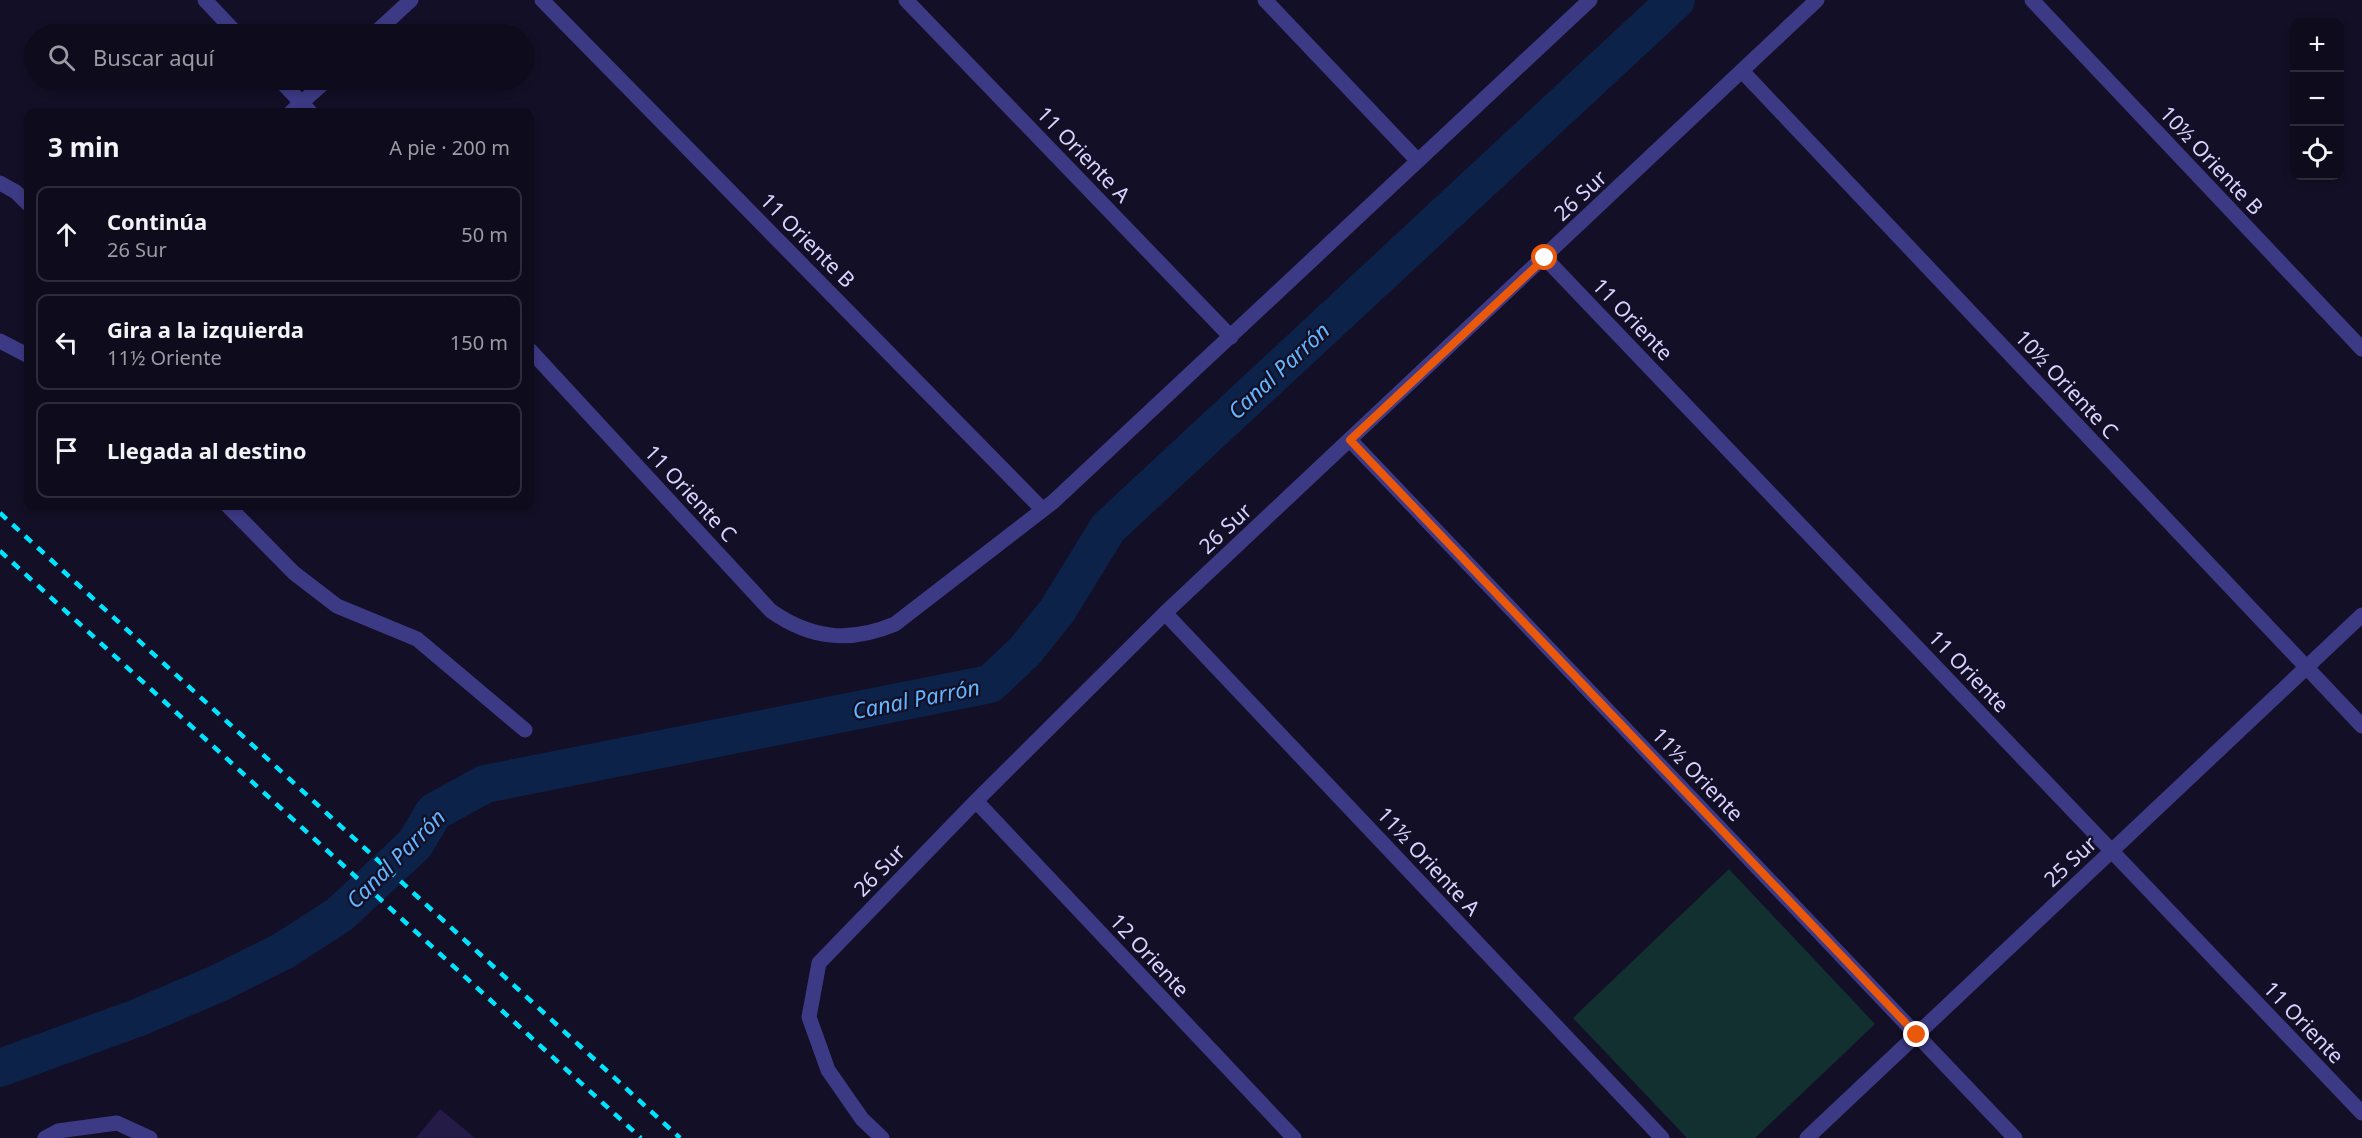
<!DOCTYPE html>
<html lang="es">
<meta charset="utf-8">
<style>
:root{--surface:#0e0b1c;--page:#171425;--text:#f1f3f6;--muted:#9b9ba3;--line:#2e2b3b}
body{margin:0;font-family:"Noto Sans",sans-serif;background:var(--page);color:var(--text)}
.controls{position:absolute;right:18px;top:18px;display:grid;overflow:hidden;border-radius:12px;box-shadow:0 3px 9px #0003}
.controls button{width:54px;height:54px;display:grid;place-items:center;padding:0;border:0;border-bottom:2px solid var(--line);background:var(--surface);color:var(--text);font:30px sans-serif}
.stop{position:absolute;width:18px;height:18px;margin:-14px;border:4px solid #ea580c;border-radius:50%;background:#fff}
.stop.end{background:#ea580c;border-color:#fff;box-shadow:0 2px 6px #0008}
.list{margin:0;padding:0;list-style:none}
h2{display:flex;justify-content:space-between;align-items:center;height:78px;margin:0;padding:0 24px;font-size:26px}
h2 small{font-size:20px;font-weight:400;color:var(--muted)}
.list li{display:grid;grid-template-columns:39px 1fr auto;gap:18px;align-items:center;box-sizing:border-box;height:96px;margin:0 12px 12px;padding:0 12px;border:2px solid var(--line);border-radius:12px}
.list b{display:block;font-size:22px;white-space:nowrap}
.list p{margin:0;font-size:20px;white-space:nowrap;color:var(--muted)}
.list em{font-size:20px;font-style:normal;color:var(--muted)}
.icon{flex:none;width:33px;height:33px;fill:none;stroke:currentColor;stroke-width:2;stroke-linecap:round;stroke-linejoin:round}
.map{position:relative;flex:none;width:2362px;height:1138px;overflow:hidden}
.search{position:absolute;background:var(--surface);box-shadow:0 3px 9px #0003;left:24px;top:24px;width:510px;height:66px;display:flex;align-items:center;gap:15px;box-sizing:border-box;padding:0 21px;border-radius:33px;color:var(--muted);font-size:22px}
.panel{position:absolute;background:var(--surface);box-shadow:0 3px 9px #0003;left:24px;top:108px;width:510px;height:402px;border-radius:12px}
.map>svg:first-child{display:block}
</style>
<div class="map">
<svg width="2362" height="1138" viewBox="0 0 2362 1138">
<rect width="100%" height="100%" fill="#130f26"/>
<path fill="#12302f" d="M1729,869l146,155 -120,114h-68l-114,-120z"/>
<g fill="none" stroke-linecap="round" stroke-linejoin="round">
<path stroke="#0c2248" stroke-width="38" d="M0,1068l137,-50 82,-35 64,-32 56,-36 76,-71 19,-32 51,-28 505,-100 34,-32 33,-41 51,-83 568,-528"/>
</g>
<path fill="#241b47" d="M440,1109l35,29h-59z"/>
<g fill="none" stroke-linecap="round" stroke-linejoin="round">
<path stroke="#3d3a85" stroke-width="15" d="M45,1138l13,-7 59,-8 33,15"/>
<path stroke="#3d3a85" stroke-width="15" d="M205,0l32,34
M542,0l501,510
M906,0l325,337
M1265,0l153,161
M2032,0l330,349
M374,34l37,-34
M1742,71l620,655
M280,80l30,32
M291,112l36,-32
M0,183l16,9 12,12
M1545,258l817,855
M0,341l27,14 1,-2
M530,350l241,261c40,28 79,32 124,13l158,-122 537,-502
M1350,440l665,698
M228,506l66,67 43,33 80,33 108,91
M1165,613l497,525
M976,801l318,337
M882,1138l-20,-19 -34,-49 -19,-53 10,-54 157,-162 189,-188 652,-613
M1807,1138l555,-523"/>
<path stroke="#00e5ff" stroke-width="4.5" stroke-dasharray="9 8" stroke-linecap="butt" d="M0,513l680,625
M0,551l641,587"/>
</g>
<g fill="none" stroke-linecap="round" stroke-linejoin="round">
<path stroke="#ea580c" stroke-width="8" d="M1545,258l-195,182 567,595"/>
</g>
<g text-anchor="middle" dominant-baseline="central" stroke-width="4.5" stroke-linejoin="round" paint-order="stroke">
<g font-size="21" fill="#d9d4ff" stroke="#130f26">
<text transform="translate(1084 154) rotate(46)">11 Oriente A</text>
<text transform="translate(2212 160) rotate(47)">10½ Oriente B</text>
<text transform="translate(1580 195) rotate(-43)">26 Sur</text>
<text transform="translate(808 240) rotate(45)">11 Oriente B</text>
<text transform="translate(1633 319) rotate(46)">11 Oriente</text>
<text transform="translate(2067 384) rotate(47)">10½ Oriente C</text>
<text transform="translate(691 493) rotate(47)">11 Oriente C</text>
<text transform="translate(1225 528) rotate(-43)">26 Sur</text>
<text transform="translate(1969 671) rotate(46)">11 Oriente</text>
<text transform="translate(1698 774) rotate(46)">11½ Oriente</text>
<text transform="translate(1429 861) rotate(47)">11½ Oriente A</text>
<text transform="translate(2070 861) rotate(-43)">25 Sur</text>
<text transform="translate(879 870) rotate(-46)">26 Sur</text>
<text transform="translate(1150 955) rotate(47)">12 Oriente</text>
<text transform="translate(2304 1022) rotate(46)">11 Oriente</text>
</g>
<g font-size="22" font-style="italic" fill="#62b6ff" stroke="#130f26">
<text transform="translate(1278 370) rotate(-43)">Canal Parrón</text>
<text transform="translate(916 698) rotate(-11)">Canal Parrón</text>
<text transform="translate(395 858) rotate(-45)">Canal Parrón</text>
</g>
</g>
</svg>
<div class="controls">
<button>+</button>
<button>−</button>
<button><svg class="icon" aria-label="locate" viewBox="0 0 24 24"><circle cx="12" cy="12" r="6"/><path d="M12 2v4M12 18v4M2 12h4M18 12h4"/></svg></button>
</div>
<div class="stop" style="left:1545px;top:258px"></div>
<div class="stop end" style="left:1917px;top:1035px"></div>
<div class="search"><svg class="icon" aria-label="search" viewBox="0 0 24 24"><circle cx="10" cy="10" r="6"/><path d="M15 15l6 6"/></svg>Buscar aquí</div>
<section class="panel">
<h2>3 min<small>A pie · 200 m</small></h2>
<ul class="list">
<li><svg class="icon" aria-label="ahead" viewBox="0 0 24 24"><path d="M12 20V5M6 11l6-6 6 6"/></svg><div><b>Continúa</b><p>26 Sur</p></div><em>50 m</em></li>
<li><svg class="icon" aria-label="left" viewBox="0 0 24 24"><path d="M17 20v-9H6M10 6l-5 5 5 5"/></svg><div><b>Gira a la izquierda</b><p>11½ Oriente</p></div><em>150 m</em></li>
<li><svg class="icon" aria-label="arrive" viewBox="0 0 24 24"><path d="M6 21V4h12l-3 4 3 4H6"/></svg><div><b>Llegada al destino</b></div></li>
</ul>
</section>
</div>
